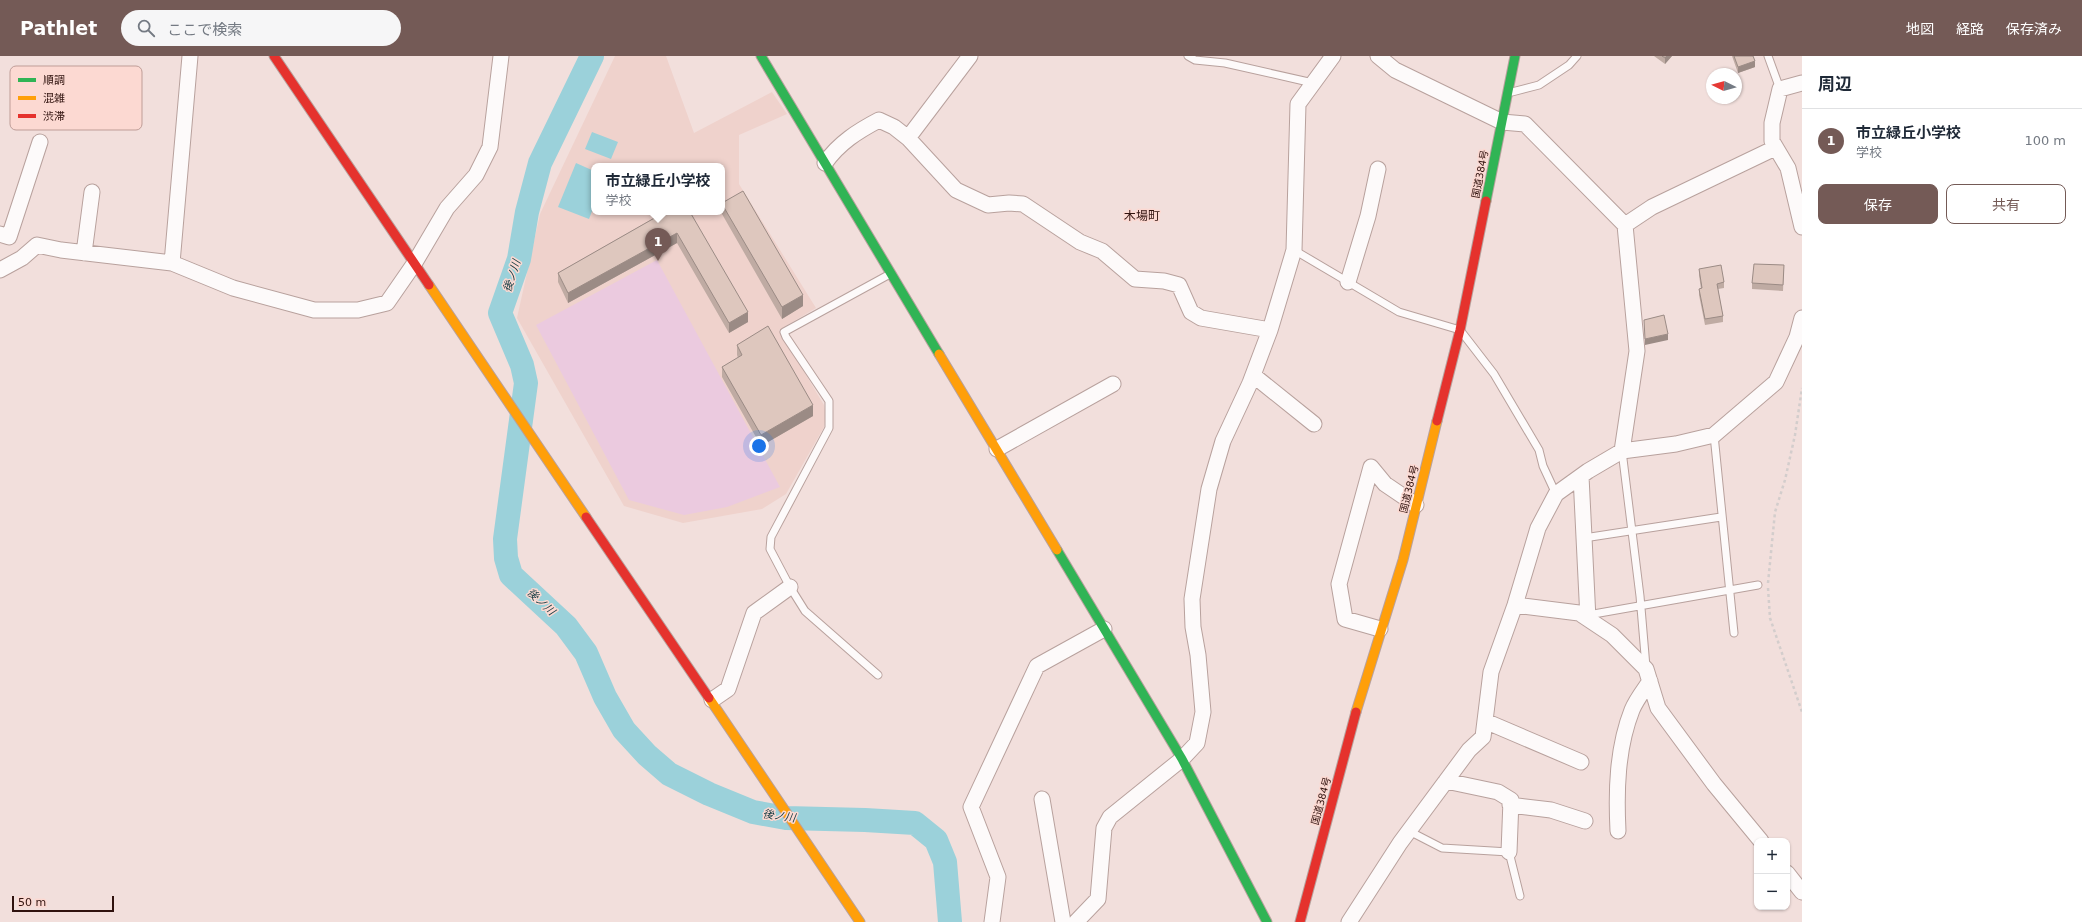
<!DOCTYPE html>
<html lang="ja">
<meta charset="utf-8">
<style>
:root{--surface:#fff;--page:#f6f6f7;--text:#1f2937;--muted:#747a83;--line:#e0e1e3;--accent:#745a56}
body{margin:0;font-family:"DejaVu Sans","Noto Sans JP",sans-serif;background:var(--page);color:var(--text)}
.controls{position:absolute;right:12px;bottom:12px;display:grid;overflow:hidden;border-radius:8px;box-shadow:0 1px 3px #0004}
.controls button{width:36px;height:36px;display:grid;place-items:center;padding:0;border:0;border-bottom:1px solid var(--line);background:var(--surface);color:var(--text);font:20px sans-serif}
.compass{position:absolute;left:1706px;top:12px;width:36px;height:36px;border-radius:50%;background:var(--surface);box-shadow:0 1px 3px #0004;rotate:275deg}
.scale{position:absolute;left:12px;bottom:10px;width:102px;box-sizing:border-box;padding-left:4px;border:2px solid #30120e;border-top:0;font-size:11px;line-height:14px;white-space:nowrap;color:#30120e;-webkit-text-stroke:3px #fcd9d2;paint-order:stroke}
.you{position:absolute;left:759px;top:390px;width:14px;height:14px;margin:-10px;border:3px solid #fff;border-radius:50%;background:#1a73e8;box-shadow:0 0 0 6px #1a73e833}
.badge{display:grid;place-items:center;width:26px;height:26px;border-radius:50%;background:var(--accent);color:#fff;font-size:13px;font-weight:700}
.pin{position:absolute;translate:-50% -33px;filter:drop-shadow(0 1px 2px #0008)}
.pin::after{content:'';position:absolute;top:21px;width:14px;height:12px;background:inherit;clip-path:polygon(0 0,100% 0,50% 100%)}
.popup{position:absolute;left:591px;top:107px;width:134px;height:52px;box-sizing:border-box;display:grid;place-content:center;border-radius:8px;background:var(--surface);filter:drop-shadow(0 1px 3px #0005);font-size:13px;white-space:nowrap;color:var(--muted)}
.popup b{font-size:15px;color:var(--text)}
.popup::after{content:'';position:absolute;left:50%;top:100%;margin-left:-8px;border:8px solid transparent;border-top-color:var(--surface)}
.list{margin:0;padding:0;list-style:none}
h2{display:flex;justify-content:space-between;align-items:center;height:52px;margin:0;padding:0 16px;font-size:17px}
h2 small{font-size:13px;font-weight:400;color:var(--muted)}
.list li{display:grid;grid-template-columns:26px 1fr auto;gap:12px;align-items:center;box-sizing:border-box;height:64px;padding:0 16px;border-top:1px solid var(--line)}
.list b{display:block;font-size:15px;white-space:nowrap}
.list p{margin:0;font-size:13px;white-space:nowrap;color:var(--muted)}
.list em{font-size:13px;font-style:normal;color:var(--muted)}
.actions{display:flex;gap:8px;padding:12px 16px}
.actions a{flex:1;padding:9px 0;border:1px solid var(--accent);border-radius:8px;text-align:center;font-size:14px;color:var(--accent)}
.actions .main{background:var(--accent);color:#fff}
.icon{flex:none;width:22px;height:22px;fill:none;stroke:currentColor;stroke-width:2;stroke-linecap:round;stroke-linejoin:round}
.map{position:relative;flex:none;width:1802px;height:866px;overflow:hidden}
header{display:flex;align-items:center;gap:24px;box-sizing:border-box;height:56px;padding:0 20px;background:var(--accent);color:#fff}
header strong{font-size:19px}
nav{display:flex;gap:22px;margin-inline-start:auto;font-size:14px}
.search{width:280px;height:36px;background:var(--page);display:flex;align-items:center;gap:10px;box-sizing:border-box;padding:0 14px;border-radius:22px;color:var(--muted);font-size:15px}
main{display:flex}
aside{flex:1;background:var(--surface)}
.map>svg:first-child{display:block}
</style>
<header>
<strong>Pathlet</strong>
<div class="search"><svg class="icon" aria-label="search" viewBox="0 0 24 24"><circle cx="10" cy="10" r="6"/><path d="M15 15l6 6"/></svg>ここで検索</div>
<nav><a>地図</a><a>経路</a><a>保存済み</a></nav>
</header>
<main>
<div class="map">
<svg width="1802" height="866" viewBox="0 0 1802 866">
<rect width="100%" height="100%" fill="#f2dfdc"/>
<path fill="#efd2cc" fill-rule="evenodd" d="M615,0h51l28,77 78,-41 15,22 -48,21v49l77,124 -37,22 45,75 2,10 -2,12 -38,67 -24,15 -79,14 -59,-17 -107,-188 23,-104zM594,110h128v46h-128z"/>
<path fill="#ebcadf" d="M657,204l123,227 -53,20 -43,8 -55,-15 -93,-175z"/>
<path fill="#9bd1da" d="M592,76l26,10 -7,17 -26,-10z
M576,107l18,8v35l-5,13 -31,-12z"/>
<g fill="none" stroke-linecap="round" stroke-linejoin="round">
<path stroke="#9bd1da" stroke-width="24" d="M592,0l-52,107 -13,49 -8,47 -19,54 22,52 4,18 -21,156 1,19 5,17 55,51 20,27 19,44 19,33 23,25 22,19 40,20 44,18 33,6 79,2 50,3 21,17 9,22 5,60"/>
<defs>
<path id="lane" d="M1188,0l7,4 30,3 88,20
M1768,0l12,33
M1512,36l27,-7 30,-20 8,-9
M1294,194l105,62 61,18 34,44 45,76 4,16 13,28
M1714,379l20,198
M1622,395l18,145 6,71
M1584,482l137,-21
M1588,559l170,-30
M878,619l-73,-64 -15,-24 -20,-38 1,-12 58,-109v-27l-43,-64 -2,-5 106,-58
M1409,775l33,17 67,4 11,44"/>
<path id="street" d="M190,0l-18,207 61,25 81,22h44l29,-7 27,-39 33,-56 29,-33 14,-28 11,-91
M1378,0l17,14 107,52 23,2 100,101 12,126 -15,100
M1802,27l-22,6 -8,34v18l16,27 14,59
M908,82l62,-82
M825,107c14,-20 33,-32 54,-43l15,7 14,11 48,52 32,15 21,-2 14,1 57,38 22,9 33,28 29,2 15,4 12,27 10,6 69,12
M1625,169l27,-18 123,-59
M0,178l9,3 31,-95
M84,197l8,-61
M0,214l22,-12 15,-13 24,5 111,13
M1348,226l20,-66 10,-47
M1253,319l61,49
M997,393l116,-65
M1581,420l7,143
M1515,549l64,8 33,22 34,34 12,39 56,76 47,57
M1380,573l-35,-10 -6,-35 32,-117 14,17 31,21
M712,644l16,-11 26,-76 36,-26
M1485,665l96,41
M1446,725l52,11 13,8 -2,52
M1042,743l21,123
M1510,749l41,5 34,11
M1618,775c-2,-40 -1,-83 14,-121 4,-10 12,-20 18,-29
M1787,817l15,19
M992,866l6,-45 -27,-70 66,-141 67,-37
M1076,866l22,-23 6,-71 6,-11 72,-58 15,-16 6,-31 -5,-57 -5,-28 -1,-28 17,-110 14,-48 27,-58 20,-53 24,-80 4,-146 35,-48
M1349,866l51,-79 69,-93 14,-13 8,-65 24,-67 23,-77 18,-34 32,-23 34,-20 54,-7 38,-9 62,-53 21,-45 5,-19"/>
<path id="fast" d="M761,0l178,298
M1486,145l29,-145
M1057,494l125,209 85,163"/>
<path id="slow" d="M429,229l157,232
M939,298l118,196
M709,642l151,224
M1356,656l47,-152 34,-139"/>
<path id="jam" d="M274,0l155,229
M1437,365l23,-91 26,-129
M586,461l123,181
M1300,866l56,-210"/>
</defs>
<use href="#lane" stroke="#b8a19d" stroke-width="9"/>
<use href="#street" stroke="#b8a19d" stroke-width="17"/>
<use href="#fast" stroke="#b8a19d" stroke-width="11"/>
<use href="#slow" stroke="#b8a19d" stroke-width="11"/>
<use href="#jam" stroke="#b8a19d" stroke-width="11"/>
<path stroke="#d3cdcc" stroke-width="2.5" stroke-dasharray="3 3" stroke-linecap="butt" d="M1768,527l7,-71 10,-32 10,-45 7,-47
M1768,532l2,30 32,94"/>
<use href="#lane" stroke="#fdfafa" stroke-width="7"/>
<use href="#street" stroke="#fdfafa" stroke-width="15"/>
<use href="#fast" stroke="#30b455" stroke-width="9"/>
<use href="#slow" stroke="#ff9f0a" stroke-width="9"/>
<use href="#jam" stroke="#e5322d" stroke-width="9"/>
</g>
<path fill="#bfaba3" d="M1654,0h18l-7,8z
M1732,0h21l2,11 -17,6z
M722,147l81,103 -21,13 -60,-105z
M663,156h27l58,110 -19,11 -52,-90 -109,60 -10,-21v-9l105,-60z
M1784,209l-1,26 -31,-2v-6z
M1699,213l25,13v6l-6,1 5,27v6l-18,3 -6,-30v-6h2l-2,-14z
M737,289l76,71 -52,30 -39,-69v-10l16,-9 -1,-3z"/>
<path fill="#9b8b85" d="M1667,0h5l-7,8v-6z
M1755,5v6l-17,6v-6z
M677,177v10l-109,60v-10z
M803,239v11l-21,13v-12z
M748,256v10l-19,11v-10z
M1668,278v6l-23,5v-6z
M813,349v11l-52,30v-11z"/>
<path fill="#dec7be" stroke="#9b8b85" d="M1662,0h5l-2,2z
M1734,0h19l2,5 -17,6z
M743,135l60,104 -21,12 -60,-103v-1z
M665,156h25l58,100 -19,11 -52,-90 -109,60 -10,-20z
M1754,208l30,1 -1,20 -31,-2z
M1721,209l3,17 -7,2 6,32 -18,3 -6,-30 3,-1 -3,-19z
M1664,259l4,19 -23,5 -1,-19z
M768,270l45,79 -52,30 -39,-68 20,-12 -5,-10z"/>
<g text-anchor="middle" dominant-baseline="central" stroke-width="3" stroke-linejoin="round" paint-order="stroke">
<g font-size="10" fill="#30120e" stroke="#fcd9d2">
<text transform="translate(1480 118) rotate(-79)">国道384号</text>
<text transform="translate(1409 433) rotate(-76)">国道384号</text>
<text transform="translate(1321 745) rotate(-75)">国道384号</text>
</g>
<g font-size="11" font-style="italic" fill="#103940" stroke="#fcd9d2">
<text transform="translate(512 220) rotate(-72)">後ノ川</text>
<text transform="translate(541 546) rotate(43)">後ノ川</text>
<text transform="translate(779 760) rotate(8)">後ノ川</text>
</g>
<g font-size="12" fill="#30120e" stroke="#fcd9d2">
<text x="1142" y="160">木場町</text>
</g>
</g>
<rect x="10" y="10" width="132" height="64" rx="6" fill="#fcd9d2" stroke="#bf9d97" stroke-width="1"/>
<rect x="18" y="22" width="18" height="4" fill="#30b455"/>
<rect x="18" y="40" width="18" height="4" fill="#ff9f0a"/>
<rect x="18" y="58" width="18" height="4" fill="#e5322d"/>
<g font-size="11" fill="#30120e">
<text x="43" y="28">順調</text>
<text x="43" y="46">混雑</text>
<text x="43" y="64">渋滞</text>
</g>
</svg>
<div class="controls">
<button>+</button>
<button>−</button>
</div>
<svg class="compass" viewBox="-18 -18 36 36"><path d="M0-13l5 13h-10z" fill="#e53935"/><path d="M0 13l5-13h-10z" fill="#747a83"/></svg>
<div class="scale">50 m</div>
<div class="you"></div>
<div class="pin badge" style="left:658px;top:205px">1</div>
<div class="popup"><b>市立緑丘小学校</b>学校</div>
</div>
<aside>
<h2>周辺<small></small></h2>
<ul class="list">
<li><span class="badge">1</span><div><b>市立緑丘小学校</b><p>学校</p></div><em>100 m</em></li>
</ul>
<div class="actions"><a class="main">保存</a><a>共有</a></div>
</aside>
</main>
